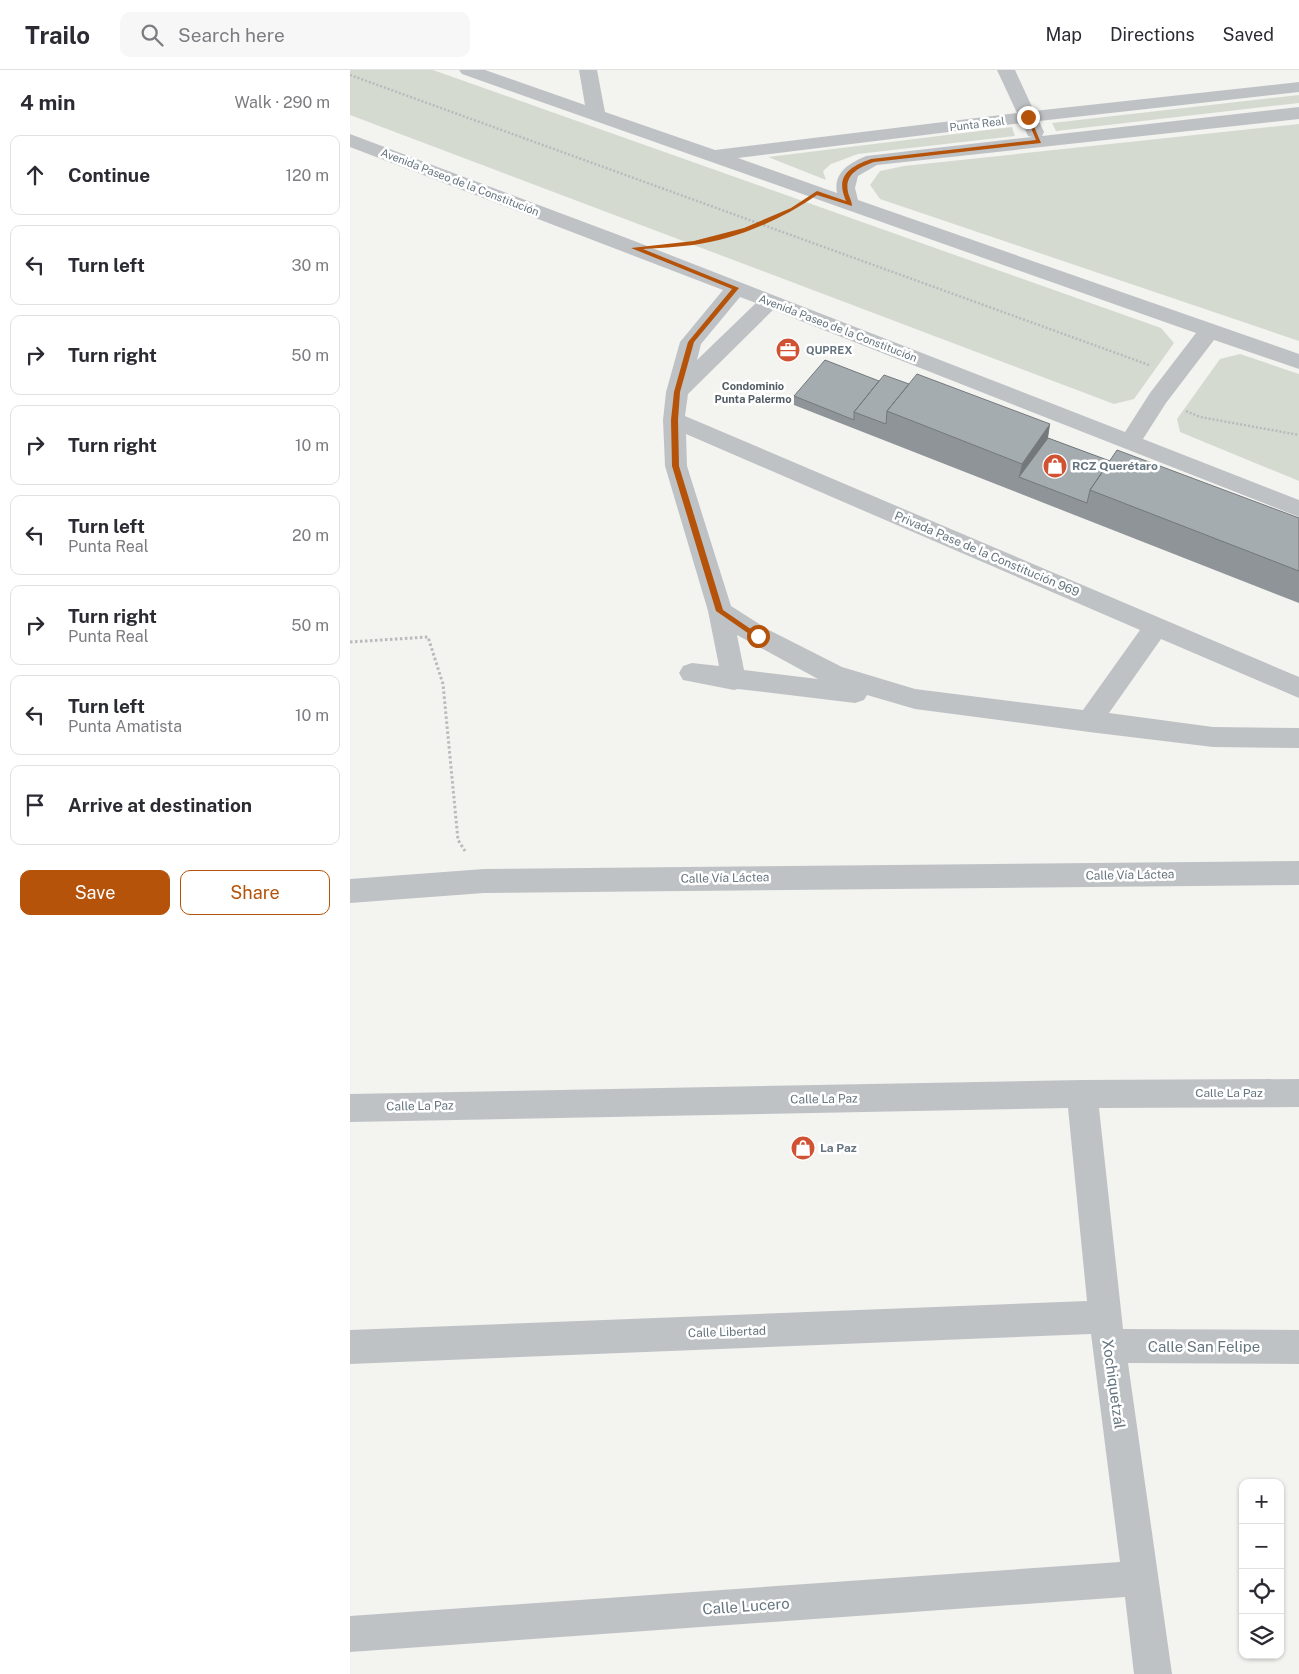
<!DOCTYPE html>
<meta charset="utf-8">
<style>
:root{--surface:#fff;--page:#f7f7f7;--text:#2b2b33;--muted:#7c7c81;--line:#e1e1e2;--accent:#b45309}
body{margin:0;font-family:"Public Sans",sans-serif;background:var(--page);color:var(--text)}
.controls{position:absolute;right:15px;bottom:15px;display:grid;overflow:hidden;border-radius:10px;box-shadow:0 1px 4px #0004}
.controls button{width:45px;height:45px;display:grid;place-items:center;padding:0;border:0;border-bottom:1px solid var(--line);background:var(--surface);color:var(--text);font:25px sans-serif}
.stop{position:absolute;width:15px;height:15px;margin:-11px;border:4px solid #b45309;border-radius:50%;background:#fff}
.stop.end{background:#b45309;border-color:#fff;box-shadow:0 1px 5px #0008}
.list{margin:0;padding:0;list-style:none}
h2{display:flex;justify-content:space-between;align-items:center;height:65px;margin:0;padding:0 20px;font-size:21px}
h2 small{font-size:16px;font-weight:400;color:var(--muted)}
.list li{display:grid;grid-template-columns:32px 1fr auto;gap:15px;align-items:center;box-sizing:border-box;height:80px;margin:0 10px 10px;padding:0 10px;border:1px solid var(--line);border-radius:10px}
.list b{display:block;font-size:19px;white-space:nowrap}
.list p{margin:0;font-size:16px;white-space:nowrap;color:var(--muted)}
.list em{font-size:16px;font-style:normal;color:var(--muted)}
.actions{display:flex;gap:10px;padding:15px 20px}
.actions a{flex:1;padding:11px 0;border:1px solid var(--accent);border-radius:10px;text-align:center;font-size:18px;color:var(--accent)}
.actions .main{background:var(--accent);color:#fff}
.icon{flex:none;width:28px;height:28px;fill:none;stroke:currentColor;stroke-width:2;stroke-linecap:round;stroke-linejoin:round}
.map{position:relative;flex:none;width:949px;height:1604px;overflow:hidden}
header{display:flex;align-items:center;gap:30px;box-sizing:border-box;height:70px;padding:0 25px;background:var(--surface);border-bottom:1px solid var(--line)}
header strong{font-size:24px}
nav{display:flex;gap:28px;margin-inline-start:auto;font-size:18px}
.search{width:350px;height:45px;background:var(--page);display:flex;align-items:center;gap:12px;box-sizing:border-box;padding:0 18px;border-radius:10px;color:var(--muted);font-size:19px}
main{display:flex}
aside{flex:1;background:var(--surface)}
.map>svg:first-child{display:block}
</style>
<header>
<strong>Trailo</strong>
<div class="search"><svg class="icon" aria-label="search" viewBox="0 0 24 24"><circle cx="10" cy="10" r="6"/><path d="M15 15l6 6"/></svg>Search here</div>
<nav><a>Map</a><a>Directions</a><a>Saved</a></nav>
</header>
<main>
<aside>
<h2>4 min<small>Walk · 290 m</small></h2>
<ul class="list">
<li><svg class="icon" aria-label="ahead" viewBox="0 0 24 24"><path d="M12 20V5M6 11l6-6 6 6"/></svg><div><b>Continue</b></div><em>120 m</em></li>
<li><svg class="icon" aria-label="left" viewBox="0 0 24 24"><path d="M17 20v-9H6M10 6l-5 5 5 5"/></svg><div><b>Turn left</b></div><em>30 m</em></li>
<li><svg class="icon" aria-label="right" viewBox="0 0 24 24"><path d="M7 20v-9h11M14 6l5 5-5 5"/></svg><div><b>Turn right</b></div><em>50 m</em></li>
<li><svg class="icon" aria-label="right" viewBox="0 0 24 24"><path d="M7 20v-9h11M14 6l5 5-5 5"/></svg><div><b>Turn right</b></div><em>10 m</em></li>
<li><svg class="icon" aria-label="left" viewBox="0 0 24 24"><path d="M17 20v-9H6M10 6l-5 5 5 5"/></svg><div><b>Turn left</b><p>Punta Real</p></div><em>20 m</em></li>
<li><svg class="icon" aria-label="right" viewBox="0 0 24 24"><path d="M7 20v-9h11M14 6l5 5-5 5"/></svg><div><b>Turn right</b><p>Punta Real</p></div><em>50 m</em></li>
<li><svg class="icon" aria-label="left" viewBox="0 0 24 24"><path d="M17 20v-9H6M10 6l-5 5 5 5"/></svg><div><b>Turn left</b><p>Punta Amatista</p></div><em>10 m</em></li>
<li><svg class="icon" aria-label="arrive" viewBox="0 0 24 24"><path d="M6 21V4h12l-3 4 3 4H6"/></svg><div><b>Arrive at destination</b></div></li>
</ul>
<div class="actions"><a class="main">Save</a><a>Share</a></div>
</aside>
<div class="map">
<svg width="949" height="1604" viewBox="0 0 949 1604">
<rect width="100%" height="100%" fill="#f3f3f0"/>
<path fill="#d5dad1" d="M0,0h83l728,258 13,15 -40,56 -20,5 -764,-289z
M949,25v8l-243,28 -4,-8z
M949,54v217l-419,-142 -10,-14 10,-14 24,-5z
M662,57l3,9 -157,18 -27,10 -8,7 3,9 -58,-23z
M890,284l59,20v107l-119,-49 -3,-13 43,-60z"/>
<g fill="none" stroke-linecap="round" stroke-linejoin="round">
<path stroke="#b8bbbc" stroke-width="2.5" stroke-dasharray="2 2" stroke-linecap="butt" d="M0,5l799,290
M346,172l51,-13 42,-18
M836,341l14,6 99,18"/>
<path stroke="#b8bbbc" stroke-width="3" stroke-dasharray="2.5 2.5" stroke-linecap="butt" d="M0,572l78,-5 15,47 15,156 7,11"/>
<path fill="#bfc2c5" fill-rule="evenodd" d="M109,0h26l100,35 -6,-35h18l8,42 110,38 302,-37 -20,-43h18l19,41 265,-29v10l-260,29 5,11 -2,4 257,-29v12l-422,46 -19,11 -3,12 3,12 441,154v15l-85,-29 -48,63 -23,36 156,61v17l-526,-207 -85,84 -3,22 614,261v21l-138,-59 -52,74 104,14 86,1v20l-86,-1 -124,-15 -174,-23 -48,-14 -3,5 -9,3 -117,-14 -4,1 -51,-10 -4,-7 4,-7 9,-3 27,3 -11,-55 -43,-145 -2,-46 3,-28 14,-50 43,-52 -373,-143v-13l274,103 501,195 25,-39 46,-60 -734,-259zM672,53l6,13 4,1 -166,19c-16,7 -33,16 -29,37l-99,-35zM390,227l16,6 -59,57 4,-16zM336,364l454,196 -57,80 -168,-21 -73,-22 -75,-38 -36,-23 -44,-140zM387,565l81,44 -74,-9z
M949,791v24l-815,8 -134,10v-24l134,-10z
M949,1009v28l-200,1 24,221 176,1v34l-171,-1 44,311h-38l-9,-77 -775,55v-36l770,-54 -29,-228 -741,30v-34l737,-29 -19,-193 -718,14v-28l732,-14z"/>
</g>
<path fill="#8e9497" d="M529,311l30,3 141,40 -2,14 62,23 189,57v85l-505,-198v-9z"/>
<path fill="#74787b" d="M700,354l-5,30 -26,23 3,-13z"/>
<path fill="#a5acb0" stroke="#74787b" d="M475,290l54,21 -25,31v8l-60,-24z
M567,304l133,50 -28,40 -135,-53z
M534,305l25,9 -22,27 -1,13 -32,-12z
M698,368l62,23 -20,29 -3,13 -68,-26z
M767,380l182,68v53l-209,-81z"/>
<path fill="#b45309" d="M676,46l4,1 11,26 -167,19c-14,5 -30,12 -26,30 1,5 4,9 4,14l-35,-11c-36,25 -80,44 -124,50 -17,2 -34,3 -50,4l96,39 -45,54 -14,50 -2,28 1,46 44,144 38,26 -1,2h-5l-39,-27 -44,-145 -1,-46 3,-28 14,-50 44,-53 -101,-41 63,-7 50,-13 47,-20 26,-17 29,10c-11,-25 3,-34 25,-42l165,-19z"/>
<defs>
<symbol id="office-disc" viewBox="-11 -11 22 22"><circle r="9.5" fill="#d05233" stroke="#fff"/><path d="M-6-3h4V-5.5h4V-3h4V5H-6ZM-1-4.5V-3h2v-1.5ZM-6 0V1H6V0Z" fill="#fff"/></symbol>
<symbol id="shop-disc" viewBox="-11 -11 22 22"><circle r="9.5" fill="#d05233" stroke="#fff"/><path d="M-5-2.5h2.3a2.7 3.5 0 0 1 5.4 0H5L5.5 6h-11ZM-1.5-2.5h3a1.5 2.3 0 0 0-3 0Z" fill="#fff"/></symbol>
</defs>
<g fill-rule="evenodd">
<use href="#office-disc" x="424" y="266" width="28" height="28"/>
<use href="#shop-disc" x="691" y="382" width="28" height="28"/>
<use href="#shop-disc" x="439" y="1064" width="28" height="28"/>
</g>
<g text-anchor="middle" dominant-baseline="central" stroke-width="5" stroke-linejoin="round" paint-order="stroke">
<g font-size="11" fill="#65747e" stroke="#fff">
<text transform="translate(627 54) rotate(-7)">Punta Real</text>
<text transform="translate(110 112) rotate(21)">Avenida Paseo de la Constitución</text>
<text transform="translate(488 258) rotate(21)">Avenida Paseo de la Constitución</text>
</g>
<g font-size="11" font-weight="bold" fill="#65747e" stroke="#fff" text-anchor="start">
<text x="456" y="280">QUPREX</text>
</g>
<g font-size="11" font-weight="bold" fill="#525c64" stroke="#fff">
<text x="403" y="316">Condominio<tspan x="403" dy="13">Punta Palermo</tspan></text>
</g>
<g font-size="12" font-weight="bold" fill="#65747e" stroke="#fff" text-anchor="start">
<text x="722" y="396">RCZ Querétaro</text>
<text x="470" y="1078">La Paz</text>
</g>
<g font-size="12" fill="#65747e" stroke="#fff">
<text transform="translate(637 484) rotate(23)">Privada Pase de la Constitución 969</text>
<text transform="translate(780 805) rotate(-1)">Calle Vía Láctea</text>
<text transform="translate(375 808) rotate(-1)">Calle Vía Láctea</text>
<text x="879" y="1023">Calle La Paz</text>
<text transform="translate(474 1029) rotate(-1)">Calle La Paz</text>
<text transform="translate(70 1036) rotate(-1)">Calle La Paz</text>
<text transform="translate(377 1262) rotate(-2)">Calle Libertad</text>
</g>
<g font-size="15" fill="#65747e" stroke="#fff">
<text x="854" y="1276">Calle San Felipe</text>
<text transform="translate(764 1314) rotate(82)">Xochiquetzál</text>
<text transform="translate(396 1536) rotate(-4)">Calle Lucero</text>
</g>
</g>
</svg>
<div class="controls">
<button>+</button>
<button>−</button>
<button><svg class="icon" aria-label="locate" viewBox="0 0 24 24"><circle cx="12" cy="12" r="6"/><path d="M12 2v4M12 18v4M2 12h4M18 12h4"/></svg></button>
<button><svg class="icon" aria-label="layers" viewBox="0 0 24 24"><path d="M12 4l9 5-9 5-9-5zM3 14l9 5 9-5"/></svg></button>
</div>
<div class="stop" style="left:408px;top:566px"></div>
<div class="stop end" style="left:678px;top:47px"></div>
</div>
</main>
